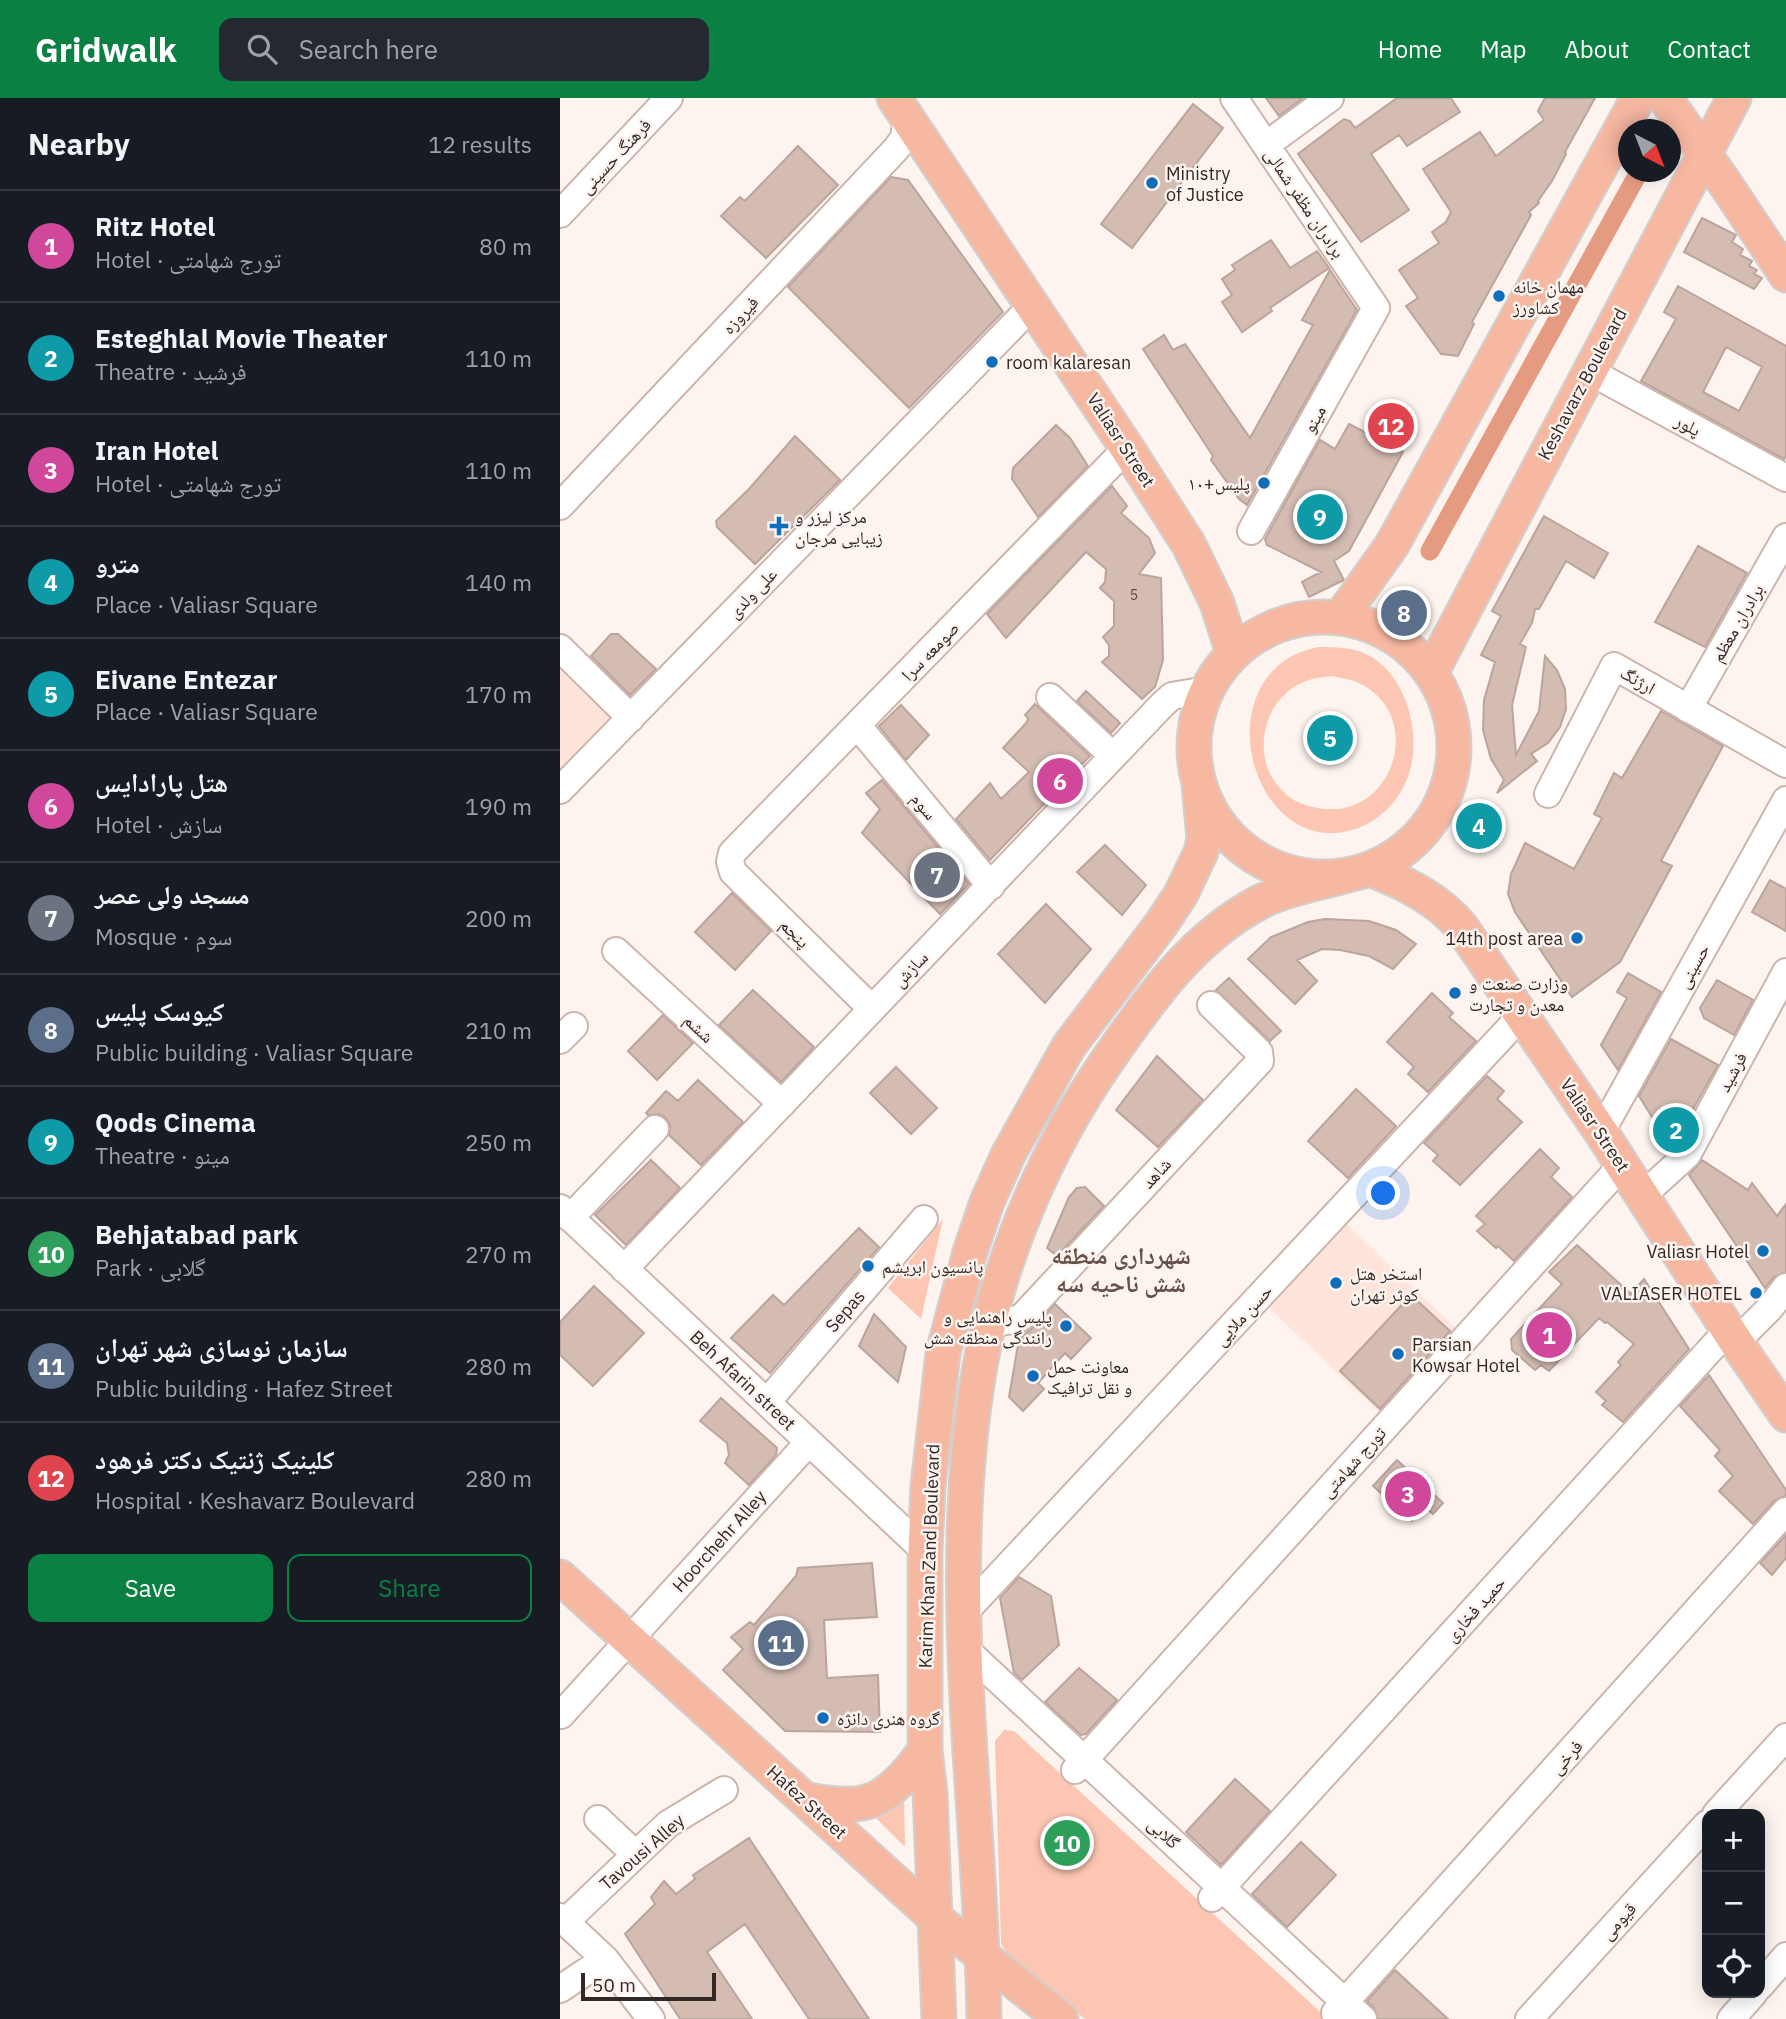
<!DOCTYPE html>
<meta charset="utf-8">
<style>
:root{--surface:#171b24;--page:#242831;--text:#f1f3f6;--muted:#9ea1a6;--line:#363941;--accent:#0b8043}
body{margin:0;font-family:"IBM Plex Sans","Noto Naskh Arabic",sans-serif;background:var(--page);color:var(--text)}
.controls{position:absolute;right:21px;bottom:21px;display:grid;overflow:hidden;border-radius:14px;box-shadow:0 4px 18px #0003}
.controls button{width:63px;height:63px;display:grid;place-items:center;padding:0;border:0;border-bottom:2px solid var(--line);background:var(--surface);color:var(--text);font:35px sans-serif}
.compass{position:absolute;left:1058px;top:21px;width:63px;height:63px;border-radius:50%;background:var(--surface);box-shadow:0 4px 18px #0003;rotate:138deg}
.scale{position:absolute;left:21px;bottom:18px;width:135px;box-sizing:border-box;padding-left:7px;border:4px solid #322926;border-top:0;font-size:19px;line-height:24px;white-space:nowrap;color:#322926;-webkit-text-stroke:5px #fdf3ef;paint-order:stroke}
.you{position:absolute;left:824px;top:1096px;width:24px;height:24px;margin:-18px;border:5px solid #fff;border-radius:50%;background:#1a73e8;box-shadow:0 0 0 10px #1a73e833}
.badge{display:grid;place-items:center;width:46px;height:46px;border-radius:50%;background:var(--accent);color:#fff;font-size:23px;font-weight:700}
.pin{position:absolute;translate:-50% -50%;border:4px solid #fff;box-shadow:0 2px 7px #0006}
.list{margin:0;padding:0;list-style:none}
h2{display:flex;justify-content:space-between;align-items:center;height:91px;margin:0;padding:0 28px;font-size:30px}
h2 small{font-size:23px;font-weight:400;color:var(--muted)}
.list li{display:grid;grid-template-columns:46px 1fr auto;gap:21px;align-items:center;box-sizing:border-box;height:112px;padding:0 28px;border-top:2px solid var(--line)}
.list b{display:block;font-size:26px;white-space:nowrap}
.list p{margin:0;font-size:23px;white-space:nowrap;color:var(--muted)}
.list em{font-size:23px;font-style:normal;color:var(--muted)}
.actions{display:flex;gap:14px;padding:21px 28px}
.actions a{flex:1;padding:16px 0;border:2px solid var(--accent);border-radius:14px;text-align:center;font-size:24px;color:var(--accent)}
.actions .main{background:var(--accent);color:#fff}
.icon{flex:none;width:38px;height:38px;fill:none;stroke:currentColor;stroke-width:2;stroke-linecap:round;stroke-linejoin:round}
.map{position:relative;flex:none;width:1226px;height:1921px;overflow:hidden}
header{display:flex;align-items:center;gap:42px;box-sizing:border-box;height:98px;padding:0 35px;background:var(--accent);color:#fff}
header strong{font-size:33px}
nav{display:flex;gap:38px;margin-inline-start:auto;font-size:24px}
.search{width:490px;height:63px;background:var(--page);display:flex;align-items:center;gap:18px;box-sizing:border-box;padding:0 24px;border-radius:14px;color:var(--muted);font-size:26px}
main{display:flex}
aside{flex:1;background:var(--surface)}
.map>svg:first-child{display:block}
</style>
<header>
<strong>Gridwalk</strong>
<div class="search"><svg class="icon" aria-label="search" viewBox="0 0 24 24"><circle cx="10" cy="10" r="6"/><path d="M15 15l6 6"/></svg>Search here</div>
<nav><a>Home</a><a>Map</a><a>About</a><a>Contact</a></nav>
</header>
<main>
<aside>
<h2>Nearby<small>12 results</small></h2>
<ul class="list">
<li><span class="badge" style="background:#d1479c">1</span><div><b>Ritz Hotel</b><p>Hotel · تورج شهامتی</p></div><em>80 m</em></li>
<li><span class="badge" style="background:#0f9aa8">2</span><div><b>Esteghlal Movie Theater</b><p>Theatre · فرشید</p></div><em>110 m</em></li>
<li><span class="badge" style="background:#d1479c">3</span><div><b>Iran Hotel</b><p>Hotel · تورج شهامتی</p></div><em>110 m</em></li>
<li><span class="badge" style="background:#0f9aa8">4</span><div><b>مترو</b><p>Place · Valiasr Square</p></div><em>140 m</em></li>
<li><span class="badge" style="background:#0f9aa8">5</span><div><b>Eivane Entezar</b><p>Place · Valiasr Square</p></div><em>170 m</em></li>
<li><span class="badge" style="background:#d1479c">6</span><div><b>هتل پارادایس</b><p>Hotel · سازش</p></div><em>190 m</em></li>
<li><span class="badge" style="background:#6b7280">7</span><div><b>مسجد ولی عصر</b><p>Mosque · سوم</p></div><em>200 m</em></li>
<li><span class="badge" style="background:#5c6f8a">8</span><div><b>کیوسک پلیس</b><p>Public building · Valiasr Square</p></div><em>210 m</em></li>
<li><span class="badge" style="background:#0f9aa8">9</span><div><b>Qods Cinema</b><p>Theatre · مینو</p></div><em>250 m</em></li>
<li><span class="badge" style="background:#2e9e5b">10</span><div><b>Behjatabad park</b><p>Park · گلابی</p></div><em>270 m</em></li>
<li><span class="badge" style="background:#5c6f8a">11</span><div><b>سازمان نوسازی شهر تهران</b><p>Public building · Hafez Street</p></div><em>280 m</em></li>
<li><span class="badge" style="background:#e0444e">12</span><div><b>کلینیک ژنتیک دکتر فرهود</b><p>Hospital · Keshavarz Boulevard</p></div><em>280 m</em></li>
</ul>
<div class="actions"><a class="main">Save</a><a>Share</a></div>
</aside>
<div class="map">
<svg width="1226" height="1921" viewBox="0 0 1226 1921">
<rect width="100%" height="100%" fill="#fdf3ef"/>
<path fill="#ffe4db" d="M0,567l52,50 -52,55z
M785,1125l117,111 -78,83 -117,-111z"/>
<path fill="#fcc6b3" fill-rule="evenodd" d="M758,549c17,0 36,0 52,9 39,23 53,83 37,123 -7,19 -24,38 -42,46 -96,45 -157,-108 -81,-164 9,-7 22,-11 34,-14zM773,578c7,2 15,3 21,5 80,31 36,158 -54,122 -15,-6 -30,-24 -34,-40 -9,-35 9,-74 46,-84 7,-2 15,-2 21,-3z
M383,1121l-22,100 -33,-31z
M444,1632l10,1 314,288h-243l-71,-55 -13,-20 -6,-203z
M344,1698l1,51 -34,-34z"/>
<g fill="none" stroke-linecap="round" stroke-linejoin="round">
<path stroke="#e59b81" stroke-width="19" d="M870,453l209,-379"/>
</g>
<path fill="#d4bcb3" stroke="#bba49c" stroke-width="2" fill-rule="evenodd" d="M706,0h37l-24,18z
M837,0h54l9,14 -53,34 -8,-11 -28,19 38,56 -48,32 -63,-88 46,-35 6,2 5,7z
M985,0h50l-30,54 1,2 -14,27 -14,20 1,2 -10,9 2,3 -59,107 2,2 -16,32 -17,-2 -35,-48 12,-8 -19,-28 40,-27 -7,-11 14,-10 5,-10 -28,-43 57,-37 16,24 48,-36 -6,-9z
M633,6l30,24 -91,120 -31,-24z
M238,48l40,39 -72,73 -45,-42 19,-19 5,4z
M331,79l17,3 95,132 -94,96 -121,-121z
M1142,120l34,17 -4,7 11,7 -3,6 12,6 -3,5 8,4 -3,4 8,4 -8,11 -70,-37z
M711,142l19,28 27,-17 12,17 -59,40 2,3 -30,21 -20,-30 10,-7 -10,-16 13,-9 -3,-5z
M770,172l27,40 -110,195 -8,-6 -28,-39 2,-4 -70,-107 21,-14 9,15 12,-6 65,94 63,-113 -11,-5z
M1118,188l108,60v109l-2,4 -143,-78 35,-62 -12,-7zM1166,249l36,20 -23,44 -36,-19z
M789,326l54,28 -54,99 -15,10 10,19 -35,17 -7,-15 19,-10 -54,-27 -2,-6 55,-99 15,9z
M496,327l14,13 18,28 -50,51 -26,-38 1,-11z
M235,338l45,44 -85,84 -38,-37 -1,-6 33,-32z
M552,388l15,20 -6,7 28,25 6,15 -16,21 22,4 2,82 -8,27 -13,12 -40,-37 7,-6v-11l-6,-8 11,-11v-25l-14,-13 5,-6 1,-13 -20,-17 -80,86 -19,-24z
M984,418l64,37 -14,25 -28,-17 -27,48h-4l-3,14 -12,21 6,3 -14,58 4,50 23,-44 6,-55 12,14 8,19 1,20 -6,18 -12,16 -17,11 6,7 -40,32 7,-13 -13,-21 -8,-29 1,-30 11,-38 -14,-7 20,-39 -9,-5z
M1138,448l49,27 -42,74 -50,-25z
M51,536h7l38,35 -26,26 -39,-39z
M526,593l34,32 -9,10 -34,-32z
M475,606l55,52 -100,104 -34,-41 34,-36 11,16 28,-27 -26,-24 24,-26 1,-4 -3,-3z
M341,607l28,30 -23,25 -27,-34z
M1101,613l62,35 -62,115 11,5 -52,96 -48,35 -57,-85 -7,-18 3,-20 14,-31 49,26 28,-51 -8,-4 20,-41 8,5z
M322,682l87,104 -29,30 -78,-81 18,-24 -14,-16z
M923,704l8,45 -17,3 -8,-45z
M545,747l41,40 -24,30 -45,-43z
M1210,782l16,9v42l-34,-19z
M172,795l39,38 -36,39 -40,-38z
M486,806l45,45 -46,54 -47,-49z
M765,821l44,2 27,9 20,14 -23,25 -24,-13 -29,-6 -18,-1 -25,11 20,21 -22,23 -47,-45 23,-22 37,-15z
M1068,875l33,19 -43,78 -17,-25 26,-47 -10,-6z
M669,880l52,53 -11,10 -54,-51z
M1157,882l36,20 -19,35 -30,-17 -4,-10z
M193,892l61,57 -33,35 -62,-57z
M872,895l21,20 -4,4 27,24 -48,51 -20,-18 6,-7 -27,-25z
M103,917l30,28 -36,37 -29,-29z
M1111,941l47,26 -47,83 -32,-52z
M597,958l46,44 -45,47 -42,-37z
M336,969l41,41 -26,26 -41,-41z
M927,978l17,15 -7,8 25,23 -62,63 -27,-24 5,-6 -14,-12z
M138,982l45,42 -42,43 -32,-30 1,-10 -5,-8 -7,-3 -10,1 -2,-2 20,-22 12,10z
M796,991l40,37 -48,52 -40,-37z
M980,1051l19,19 -8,9 21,20 -58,64 -16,-15 -2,2 -19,-17 8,-7 -9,-8z
M91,1062l29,28 -54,57 -31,-30z
M1142,1062l46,30 4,-7 25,33 9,-12v68l-12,5 -9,11 -76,-113z
M525,1089l19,19 -47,50 -10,-8 22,-51 8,-9z
M299,1130l20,19 -109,126 -39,-35 42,-43 11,10z
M1017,1147l54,49 13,-15 45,70 -66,73 -21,-17 4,-4 -10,-9 25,-27 -3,-3 16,-18 -27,-22 -2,1 -6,-5 -50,53 -8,-6 -6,5 -23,-20 -1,-11 51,-55 -13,-12z
M34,1188l50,47 -51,53 -33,-31v-33z
M851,1197l39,36 -70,78 -40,-38z
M495,1206l36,34 -20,21 -6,-6 -27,30 6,6 -21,22 -14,-14 10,-58 16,-13z
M314,1216l32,33 -8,35 -39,-36z
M1149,1277l77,115v6l-11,4 -22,24 -34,-33 14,-15 -18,-20 5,-6 -40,-44z
M161,1300l56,50 -1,7 -27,30 -24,-22 4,-8 -2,-12 -27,-22z
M837,1362l46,43 -10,11 -8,-7 -13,14 -39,-35z
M1226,1437v23l-14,17 -12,-12z
M312,1465l5,54 -53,3 3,58 51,-3 2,57 -95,-1 -62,-61 20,-21 -12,-12 19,-15 4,3 42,-49 2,-8z
M459,1479l32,19 8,49 -37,35 -8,-7 -14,-75z
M519,1570l38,32 -31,34 -5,1 -36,-33z
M675,1681l35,32 -49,54 -35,-33z
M189,1740l120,181h-60l-64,-95 -38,28 45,67h-72l-55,-85 30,-30 -4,-7 13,-16 12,13 19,-15 -2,-4z
M741,1744l35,33 -49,52 -35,-33z
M835,1872l53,49h-70l-4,-11 -7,-7z"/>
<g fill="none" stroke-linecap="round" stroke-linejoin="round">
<defs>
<path id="minor" d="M674,0l142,210 -125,223
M706,47l64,-47
M0,116l109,-116
M1029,273l197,107
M0,408l336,-357 8,-11 3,-21
M0,550l71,70
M490,599l63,59
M1128,611l98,-172
M297,627l134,161
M0,692l472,-484
M988,696l66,-128 172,98
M56,853l166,153
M312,911l-139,-137 -3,-10 2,-9 395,-405
M0,942l14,-14
M1041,1034l185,-332
M1082,1098l45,-41 99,-183
M0,1110l365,343
M10,1120l85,-89
M64,1171l539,-565 9,-8 35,-6
M429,1226l29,-5 6,-4 236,-254 -1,-9 -48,-47
M1176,1244l34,-34 16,-21
M207,1304l157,-183
M404,1515l557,-597
M404,1550l399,371
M1,1617l248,-273
M515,1672l547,-605
M1156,1716l70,-77
M38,1721l37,35
M652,1800l516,-568
M0,1819l45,42 46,60
M5,1824l103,-98 56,-34
M1200,1888l26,-30
M0,1891l45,-30
M775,1915l451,-502
M969,1921l178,-195
M1171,1921l23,-26"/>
<path id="major" d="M334,0l233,350 62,97 28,58 16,50
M1105,0l59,84 62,93
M634 649a130 130 0 1 1 260 0a130 130 0 1 1-260 0Z
M780,520l52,-73 246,-447
M872,573l302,-573
M810,771c33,13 69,30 92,59l139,204 135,210 50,73
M0,1479l375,341 126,101
M245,1702c18,2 39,7 57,3 27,-5 48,-32 63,-53
M379,1921l-9,-226 -5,-43v-199l3,-65 15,-133 27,-101 17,-50 21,-47 61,-109 93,-123 19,-29 20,-42 3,-14 -5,-53
M424,1921c-3,-217 -42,-437 -4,-653 19,-108 65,-215 127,-305 42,-61 86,-124 153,-159 26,-13 59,-19 88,-27"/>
</defs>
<use href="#minor" stroke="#cdb5ac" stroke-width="30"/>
<use href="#major" stroke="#d2d0cf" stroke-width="37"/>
<use href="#minor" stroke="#fff" stroke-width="26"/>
<use href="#major" stroke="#f7b8a2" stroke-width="33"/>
</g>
<g fill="#0f6eba" stroke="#fdf3ef" stroke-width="2.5">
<circle cx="592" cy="85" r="7"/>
<circle cx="939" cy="198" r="7"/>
<circle cx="432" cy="264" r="7"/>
<circle cx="704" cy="385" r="7"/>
<path d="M215.5 417.5h7v7h7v7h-7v7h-7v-7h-7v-7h7z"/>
<circle cx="1017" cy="840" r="7"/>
<circle cx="895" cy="895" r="7"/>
<circle cx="1203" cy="1153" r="7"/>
<circle cx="308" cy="1168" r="7"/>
<circle cx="776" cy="1185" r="7"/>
<circle cx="1196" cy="1195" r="7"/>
<circle cx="506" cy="1228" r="7"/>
<circle cx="838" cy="1256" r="7"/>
<circle cx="473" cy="1278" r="7"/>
<circle cx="263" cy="1620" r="7"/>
</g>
<g text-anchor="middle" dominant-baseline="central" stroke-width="5" stroke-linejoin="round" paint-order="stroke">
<g font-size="14" fill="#5a4e49">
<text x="574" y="497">5</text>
</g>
<g font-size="18" fill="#322926" stroke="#fdf3ef">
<text transform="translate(55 58) rotate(-47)">فرهنگ حسینی</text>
<text transform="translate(745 105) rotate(56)">برادران مظفر شمالی</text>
<text transform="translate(180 217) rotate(-47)">فیروزه</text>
<text transform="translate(1022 286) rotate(-62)">Keshavarz Boulevard</text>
<text transform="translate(754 321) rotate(-61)">مینو</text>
<text transform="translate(1128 327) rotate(28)">پلور</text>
<text transform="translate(561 342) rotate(57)">Valiasr Street</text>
<text transform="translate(192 495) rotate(-46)">علی ولدی</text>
<text transform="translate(1177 525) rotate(-60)">برادران معظم</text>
<text transform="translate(370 553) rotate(-46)">صومعه سرا</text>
<text transform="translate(1078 582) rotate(30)">ارژنگ</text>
<text transform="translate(364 708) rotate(50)">سوم</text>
<text transform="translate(235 835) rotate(45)">پنجم</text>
<text transform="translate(1133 868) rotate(-61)">حسینی</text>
<text transform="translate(350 871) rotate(-46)">سازش</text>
<text transform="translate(139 930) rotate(43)">ششم</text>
<text transform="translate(1172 974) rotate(-62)">فرشید</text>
<text transform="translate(1035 1027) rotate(56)">Valiasr Street</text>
<text transform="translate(596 1075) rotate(-47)">شاهد</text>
<text transform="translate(285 1213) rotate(-49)">Sepas</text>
<text transform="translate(683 1217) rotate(-47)">حسن ملایی</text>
<text transform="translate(183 1282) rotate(43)">Beh Afarin street</text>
<text transform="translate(793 1364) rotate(-48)">تورج شهامتی</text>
<text transform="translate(159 1443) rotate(-48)">Hoorchehr Alley</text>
<text transform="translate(369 1458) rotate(-88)">Karim Khan Zand Boulevard</text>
<text transform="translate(915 1511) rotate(-48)">حمید فخاری</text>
<text transform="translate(1006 1659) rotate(-48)">فرخی</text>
<text transform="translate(247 1704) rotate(42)">Hafez Street</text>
<text transform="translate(604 1735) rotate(43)">گلابی</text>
<text transform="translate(82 1754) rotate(-41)">Tavousi Alley</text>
<text transform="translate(1058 1823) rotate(-48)">قیومی</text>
</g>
<g font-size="18" fill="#322926" stroke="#fdf3ef" text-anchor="start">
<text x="606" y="75">Ministry<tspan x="606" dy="21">of Justice</tspan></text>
<text x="953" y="188">مهمان خانه<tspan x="953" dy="21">كشاورز</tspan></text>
<text x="446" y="264">room kalaresan</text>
<text x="690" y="385" text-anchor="end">پلیس+۱۰</text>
<text x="235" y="418">مرکز لیزر و<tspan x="235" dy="21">زیبایی مرجان</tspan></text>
<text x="1003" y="840" text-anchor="end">14th post area</text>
<text x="909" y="885">وزارت صنعت و<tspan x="909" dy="21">معدن و تجارت</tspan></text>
<text x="1189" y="1153" text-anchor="end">Valiasr Hotel</text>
<text x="322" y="1168">پانسیون ابریشم</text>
<text x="790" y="1175">استخر هتل<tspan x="790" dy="21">کوثر تهران</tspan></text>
<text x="1182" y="1195" text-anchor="end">VALIASER HOTEL</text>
<text x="492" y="1218" text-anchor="end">پلیس راهنمایی و<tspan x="492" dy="21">رانندگی منطقه شش</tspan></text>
<text x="852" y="1246">Parsian<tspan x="852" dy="21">Kowsar Hotel</tspan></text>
<text x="487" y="1268">معاونت حمل<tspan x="487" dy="21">و نقل ترافیک</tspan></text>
<text x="277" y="1620">گروه هنری دانژه</text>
</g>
<g font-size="24" font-weight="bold" fill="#67524b" stroke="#fdf3ef">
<text x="561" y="1157">شهرداری منطقه<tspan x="561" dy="28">شش ناحیه سه</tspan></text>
</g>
</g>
</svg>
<div class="controls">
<button>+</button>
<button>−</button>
<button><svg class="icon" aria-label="locate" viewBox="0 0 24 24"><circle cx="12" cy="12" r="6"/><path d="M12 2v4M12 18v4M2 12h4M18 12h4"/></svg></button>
</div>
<svg class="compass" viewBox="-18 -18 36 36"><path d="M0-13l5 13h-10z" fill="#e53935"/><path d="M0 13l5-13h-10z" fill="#9ea1a6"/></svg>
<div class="scale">50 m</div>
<div class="you"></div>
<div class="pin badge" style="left:989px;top:1237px;background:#d1479c">1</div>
<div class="pin badge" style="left:1116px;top:1032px;background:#0f9aa8">2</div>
<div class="pin badge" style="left:848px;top:1396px;background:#d1479c">3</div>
<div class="pin badge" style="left:919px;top:728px;background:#0f9aa8">4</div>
<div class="pin badge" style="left:770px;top:640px;background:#0f9aa8">5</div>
<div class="pin badge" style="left:500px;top:683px;background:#d1479c">6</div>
<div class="pin badge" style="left:377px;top:777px;background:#6b7280">7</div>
<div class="pin badge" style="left:844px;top:515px;background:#5c6f8a">8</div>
<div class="pin badge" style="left:760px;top:419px;background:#0f9aa8">9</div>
<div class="pin badge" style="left:507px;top:1745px;background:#2e9e5b">10</div>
<div class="pin badge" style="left:221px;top:1545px;background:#5c6f8a">11</div>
<div class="pin badge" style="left:831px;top:328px;background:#e0444e">12</div>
</div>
</main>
